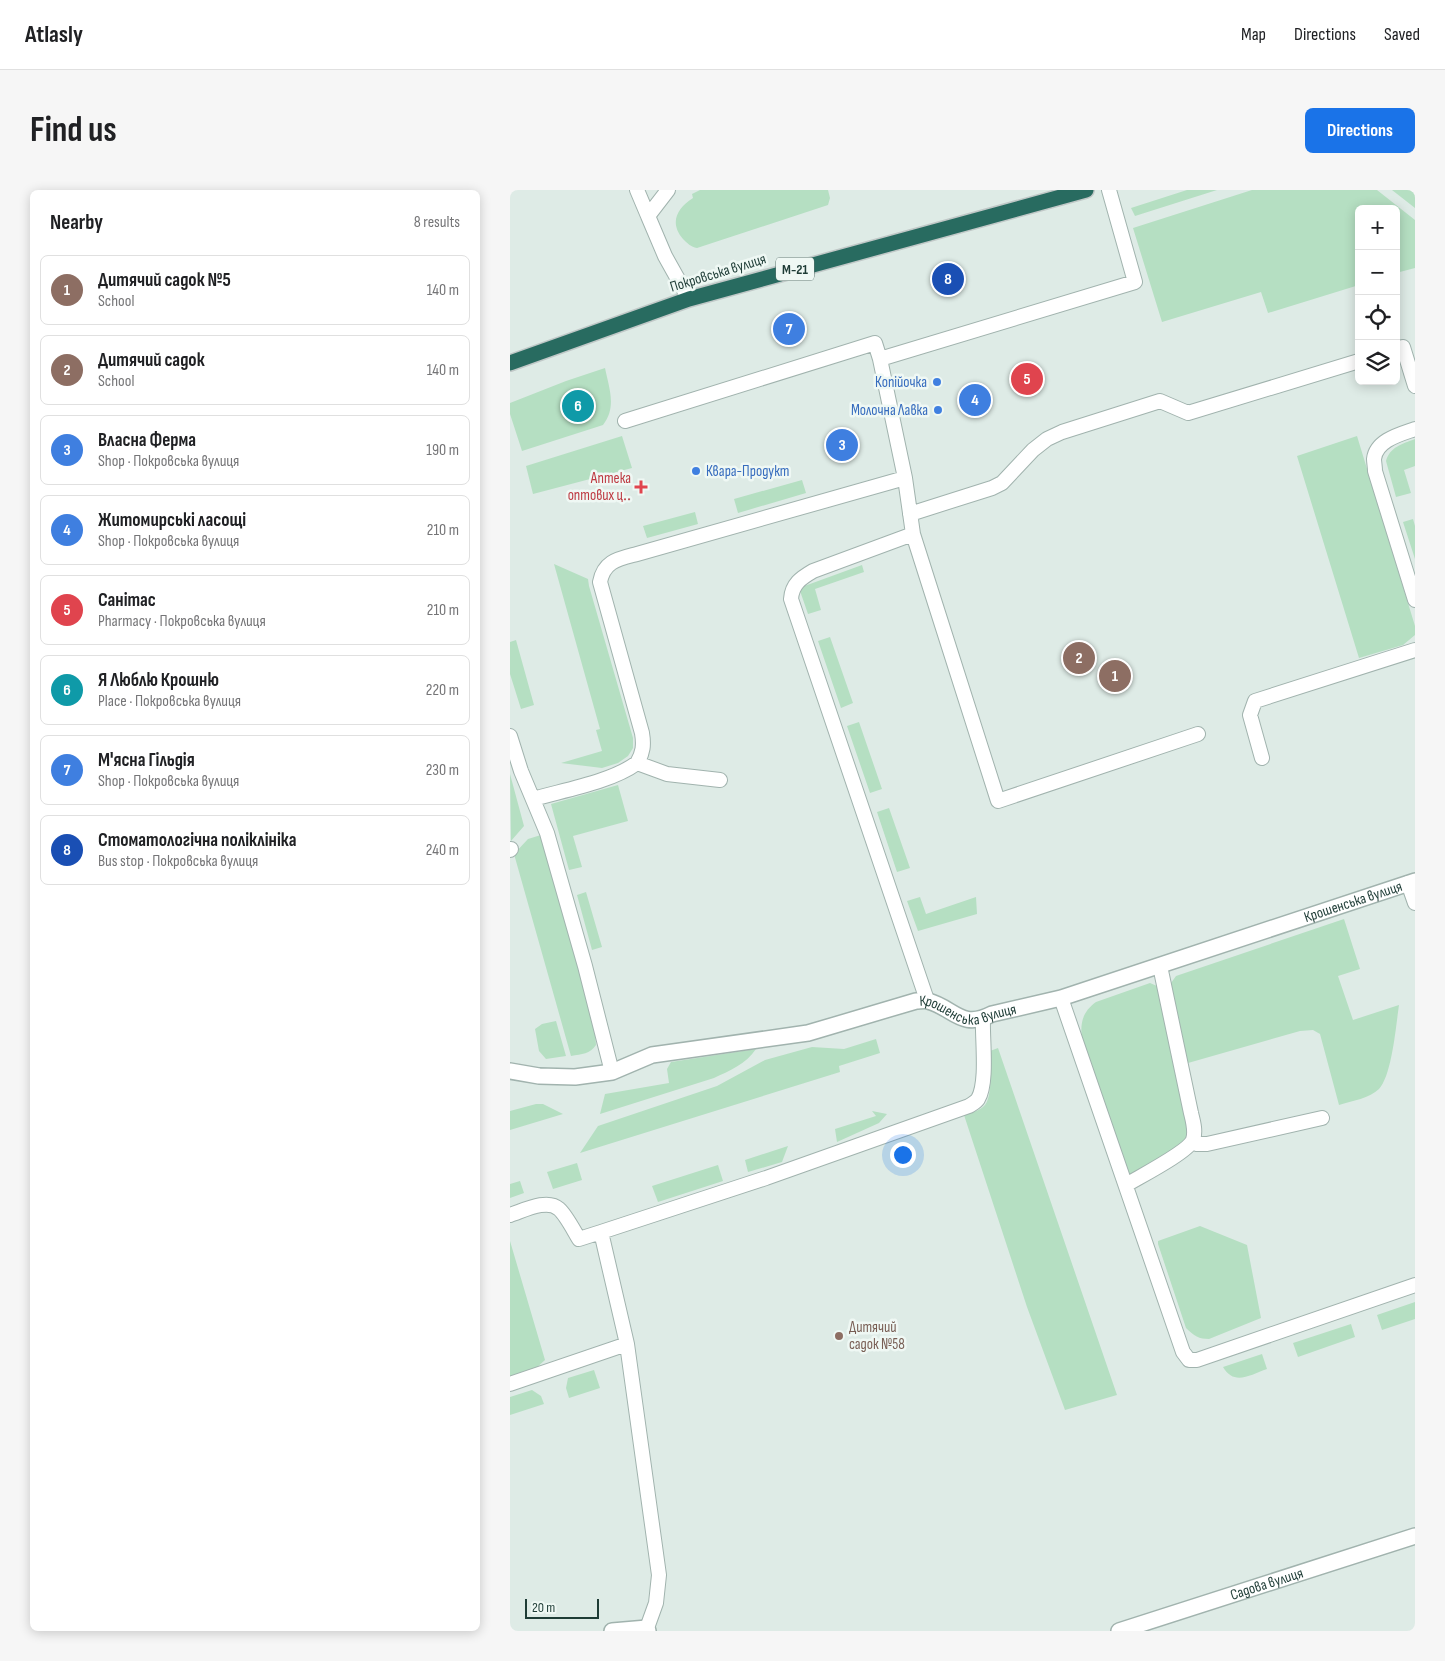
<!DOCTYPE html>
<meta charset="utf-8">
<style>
:root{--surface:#fff;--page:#f6f6f6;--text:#202124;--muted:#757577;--line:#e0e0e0;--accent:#1a73e8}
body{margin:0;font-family:"Sofia Sans Condensed",sans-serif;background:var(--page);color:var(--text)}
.controls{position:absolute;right:15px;top:15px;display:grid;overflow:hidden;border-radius:8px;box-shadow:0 2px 12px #0003}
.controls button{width:45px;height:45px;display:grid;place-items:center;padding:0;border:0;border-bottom:1px solid var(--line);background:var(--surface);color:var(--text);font:25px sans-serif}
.scale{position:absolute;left:15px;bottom:12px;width:74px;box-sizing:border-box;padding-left:5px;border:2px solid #1e3c36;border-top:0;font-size:14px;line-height:18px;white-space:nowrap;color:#1e3c36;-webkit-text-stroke:4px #eff8f4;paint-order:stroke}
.you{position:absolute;left:392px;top:964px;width:18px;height:18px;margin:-12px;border:4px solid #fff;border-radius:50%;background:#1a73e8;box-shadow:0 0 0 8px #1a73e833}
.badge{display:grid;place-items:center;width:32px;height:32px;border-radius:50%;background:var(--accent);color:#fff;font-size:16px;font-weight:700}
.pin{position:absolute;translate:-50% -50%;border:2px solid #fff;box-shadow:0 1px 5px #0006}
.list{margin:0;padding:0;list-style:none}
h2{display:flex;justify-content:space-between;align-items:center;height:65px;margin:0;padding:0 20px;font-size:21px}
h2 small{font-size:16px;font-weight:400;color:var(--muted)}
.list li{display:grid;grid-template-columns:32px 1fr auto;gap:15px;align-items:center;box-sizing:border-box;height:70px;margin:0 10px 10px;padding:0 10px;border:1px solid var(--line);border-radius:8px}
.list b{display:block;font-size:19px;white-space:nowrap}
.list p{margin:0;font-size:16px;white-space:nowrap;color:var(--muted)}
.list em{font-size:16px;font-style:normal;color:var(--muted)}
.icon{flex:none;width:28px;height:28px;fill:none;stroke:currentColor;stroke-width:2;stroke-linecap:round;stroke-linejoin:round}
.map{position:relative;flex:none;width:905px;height:1441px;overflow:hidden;border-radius:8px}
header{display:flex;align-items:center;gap:30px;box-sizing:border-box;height:70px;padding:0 25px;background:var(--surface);border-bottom:1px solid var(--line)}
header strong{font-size:24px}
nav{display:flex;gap:28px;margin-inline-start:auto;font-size:18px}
.intro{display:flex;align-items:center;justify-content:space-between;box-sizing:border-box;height:120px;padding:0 30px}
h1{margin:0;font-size:35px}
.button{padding:12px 22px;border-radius:8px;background:var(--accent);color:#fff;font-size:18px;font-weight:700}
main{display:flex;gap:30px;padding:0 30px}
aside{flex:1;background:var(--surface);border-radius:8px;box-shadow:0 2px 12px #0003}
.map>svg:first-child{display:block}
</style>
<header>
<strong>Atlasly</strong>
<nav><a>Map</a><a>Directions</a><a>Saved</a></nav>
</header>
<div class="intro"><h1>Find us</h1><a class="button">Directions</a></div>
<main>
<aside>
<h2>Nearby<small>8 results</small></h2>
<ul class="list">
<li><span class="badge" style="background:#8d6e63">1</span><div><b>Дитячий садок №5</b><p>School</p></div><em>140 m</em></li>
<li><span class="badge" style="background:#8d6e63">2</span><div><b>Дитячий садок</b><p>School</p></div><em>140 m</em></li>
<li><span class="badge" style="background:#3f7fe0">3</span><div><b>Власна Ферма</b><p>Shop · Покровська вулиця</p></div><em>190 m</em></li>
<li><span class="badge" style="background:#3f7fe0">4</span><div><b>Житомирські ласощі</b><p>Shop · Покровська вулиця</p></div><em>210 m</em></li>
<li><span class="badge" style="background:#e0444e">5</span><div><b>Санітас</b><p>Pharmacy · Покровська вулиця</p></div><em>210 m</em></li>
<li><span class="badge" style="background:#0f9aa8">6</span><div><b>Я Люблю Крошню</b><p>Place · Покровська вулиця</p></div><em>220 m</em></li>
<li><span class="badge" style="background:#3f7fe0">7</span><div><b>M'ясна Гільдія</b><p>Shop · Покровська вулиця</p></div><em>230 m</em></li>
<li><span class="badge" style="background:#1a4fb4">8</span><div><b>Стоматологічна поліклініка</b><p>Bus stop · Покровська вулиця</p></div><em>240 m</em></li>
</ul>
</aside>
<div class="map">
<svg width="905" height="1441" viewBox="0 0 905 1441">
<rect width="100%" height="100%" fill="#deebe6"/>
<path fill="#b5dfc2" d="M190,0h128l2,8 -2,7 -131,43c-6,-1 -10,-5 -14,-9 -14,-16 -6,-31 10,-41l-1,-4z
M677,0h30l-82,26 -4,-8z
M742,0h125l38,30v48l-19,5v-64h-37v76l-91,28 -7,-21 -99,30 -29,-94z
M882,0h23v18z
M95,178c4,20 12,39 -2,57l-81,26 -12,-37v-11l56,-22z
M112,246l10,32 -99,26 -7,-28z
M847,246l58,190v9l-12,10 -44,13 -62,-202z
M905,249v27l-11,4 7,23 -15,4 -10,-36c4,-14 16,-17 29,-22z
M292,290l4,13 -68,20 -4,-14z
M185,322l3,12 -51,14 -4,-12z
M903,329l2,7v33l-12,-37z
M44,374l34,15 1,7 44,152v10l-5,8 -10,7 -16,5 -41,-5 41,-12 -6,-21 4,-1z
M352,375l2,7 -49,17 6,21 -13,4 -9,-26z
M320,447l23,66 -12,5 -23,-67z
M6,450l18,65 -13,4 -11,-35v-32z
M349,532l23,67 -12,4 -23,-67z
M0,584l14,52 -13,15z
M108,595l10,36 -55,15 9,31 -13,3 -18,-66z
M379,618l21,60 -13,4 -20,-60z
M31,645l53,184 2,26c-6,9 -14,9 -25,11l-57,-202 14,-15z
M76,702l16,55 -10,3 -15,-55z
M410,707l6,17 50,-17 1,17 -59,17 -11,-30z
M834,729l16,50 -22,7 15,44 46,-15c-3,20 -7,70 -20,84 -9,9 -27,12 -40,16l-19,-71 -7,-4 -13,1 -112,32 -17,-80 5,-7z
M640,793l7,3 29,130c1,11 3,19 -3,28l-53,33 -48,-138c-2,-15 0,-27 14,-37z
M46,831l10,35 -20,3 -7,-8 -4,-22 7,-5z
M366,849l4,14 -41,13 1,6 -260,81 18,-27 119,-40 48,-26 47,-13 32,2z
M488,858l119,347 -52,15 -38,-103 -63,-192c6,-2 16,-4 21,-10 8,-10 5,-41 5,-54z
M246,859c-10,15 -27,22 -42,29l-114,36 5,-20 64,-11 -2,-14 4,-7z
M26,914h7l20,10 -53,16v-19z
M362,921l15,3 -8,9 -42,19 -2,-13 41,-13z
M278,956l-6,16 -34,10 -3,-12z
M67,973l5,17 -29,9 -6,-17z
M208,975l5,16 -65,21 -6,-16z
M10,991l4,12 -14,5v-14z
M690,1036l47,19 14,73 -52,21c-10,0 -15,-3 -23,-11l-28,-84v-3z
M0,1051l35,119 -10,9 -25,8z
M905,1112v17l-33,11 -5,-15z
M841,1134l4,13 -57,20 -5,-14z
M752,1164l5,15c-17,6 -33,17 -44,-2z
M84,1180l6,18 -31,10 -3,-10 2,-10z
M22,1200l9,6 3,8 -34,11v-18z"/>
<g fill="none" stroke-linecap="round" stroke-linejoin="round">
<defs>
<path id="lane" d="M127,0l11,26
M158,0l-20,26 17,40 24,43
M886,159l7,-2 12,39
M370,169l255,-77 -26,-92
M115,231l250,-78 5,16 25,119 -268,76c-19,5 -33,7 -37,28l42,151c2,12 1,20 -5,30
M905,239c-14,5 -39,11 -41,30 0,3 1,8 1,12l40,129
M395,288l8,56 -100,37c-12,7 -21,13 -22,28l136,401
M400,324l82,-26 10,-5 31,-33 14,-11 15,-7 98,-31 28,12 171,-52
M403,344l85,267 200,-67
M0,546l11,35 26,62 38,133 27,106
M752,568l-12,-43 5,-14 160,-51
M23,609c31,-9 78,-17 104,-36l30,11 53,6
M0,660l1,-1
M898,693l7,20
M551,808l122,354 6,8h8l218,-75
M682,952l5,2h10l115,-26
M616,995c13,-8 62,-33 67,-45 3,-9 0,-19 -2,-27l-31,-147
M0,1025c13,-4 37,-17 49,-6 7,6 15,22 20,30l22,-7
M0,1194l117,-40
M137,1438l9,-25 3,-28 -32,-231 -26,-112 165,-54 203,-72c3,-2 7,-4 9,-7 10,-17 4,-60 5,-81"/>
<g id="street">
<path id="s1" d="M0,881l29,5 36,1 37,-5 40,-17 156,-22 108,-32c4,0 9,-1 12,0 26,7 33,29 64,13l69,-16 354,-117"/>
<path d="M102,1441l35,-3 1,3"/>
<path id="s2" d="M609,1441l296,-95"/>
</g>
<path id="highway" d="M0,173l179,-64 397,-109"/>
</defs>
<use href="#lane" stroke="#a1b3ae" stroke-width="16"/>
<use href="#street" stroke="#a1b3ae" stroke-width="18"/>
<use href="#highway" stroke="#c0c8c7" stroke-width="18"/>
<use href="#lane" stroke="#fff" stroke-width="14"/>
<use href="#street" stroke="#fff" stroke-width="15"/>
<use href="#highway" stroke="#286b60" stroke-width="15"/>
</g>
<g fill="#3f7fe0" stroke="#eff8f4" stroke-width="2">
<circle cx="427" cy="192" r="5"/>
<circle cx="428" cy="220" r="5"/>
<circle cx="186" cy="281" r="5"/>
</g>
<path fill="#e0444e" stroke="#eff8f4" stroke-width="2" d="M128.5 289.5h5v5h5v5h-5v5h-5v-5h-5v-5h5z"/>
<circle fill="#8d6e63" stroke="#eff8f4" stroke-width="2" cx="329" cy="1146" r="5"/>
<g text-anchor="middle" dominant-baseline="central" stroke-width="5" stroke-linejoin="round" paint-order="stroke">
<rect fill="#eff8f4" stroke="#5d746f" stroke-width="1" x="266" y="67.5" width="38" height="23" rx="4"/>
<g font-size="14" font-weight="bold" fill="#1e3c36">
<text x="285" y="79">М-21</text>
</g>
<g font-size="15" fill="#1e3c36" stroke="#eff8f4">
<text transform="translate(208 83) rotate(-17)">Покровська вулиця</text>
<text stroke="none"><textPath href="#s1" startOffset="876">Крошенська вулиця</textPath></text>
<text stroke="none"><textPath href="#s1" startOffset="471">Крошенська вулиця</textPath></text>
<text stroke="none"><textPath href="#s2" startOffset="155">Садова вулиця</textPath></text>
</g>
<g font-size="15" fill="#366cbe" stroke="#eff8f4" text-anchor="end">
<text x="417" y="192">Копійочка</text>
<text x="418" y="220">Молочна Лавка</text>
<text x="196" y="281" text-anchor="start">Квара-Продукт</text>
</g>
<g font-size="15" fill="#be3a42" stroke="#eff8f4" text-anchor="end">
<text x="121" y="288">Аптека<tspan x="121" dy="17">оптових ц‥</tspan></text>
</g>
<g font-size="15" fill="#785e54" stroke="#eff8f4" text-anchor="start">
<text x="339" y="1137">Дитячий<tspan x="339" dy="17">садок №58</tspan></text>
</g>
</g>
</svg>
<div class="controls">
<button>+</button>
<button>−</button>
<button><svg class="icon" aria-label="locate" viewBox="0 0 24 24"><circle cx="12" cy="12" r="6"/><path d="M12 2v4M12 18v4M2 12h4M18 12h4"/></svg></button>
<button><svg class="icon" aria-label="layers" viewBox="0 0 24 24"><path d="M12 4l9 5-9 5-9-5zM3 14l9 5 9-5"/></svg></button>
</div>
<div class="scale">20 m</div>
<div class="you"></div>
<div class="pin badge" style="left:605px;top:486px;background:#8d6e63">1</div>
<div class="pin badge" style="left:569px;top:468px;background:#8d6e63">2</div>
<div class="pin badge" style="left:332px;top:255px;background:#3f7fe0">3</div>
<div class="pin badge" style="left:465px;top:210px;background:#3f7fe0">4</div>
<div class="pin badge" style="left:517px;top:189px;background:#e0444e">5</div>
<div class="pin badge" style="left:68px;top:216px;background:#0f9aa8">6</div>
<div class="pin badge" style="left:279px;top:139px;background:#3f7fe0">7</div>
<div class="pin badge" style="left:438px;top:89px;background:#1a4fb4">8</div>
</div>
</main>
